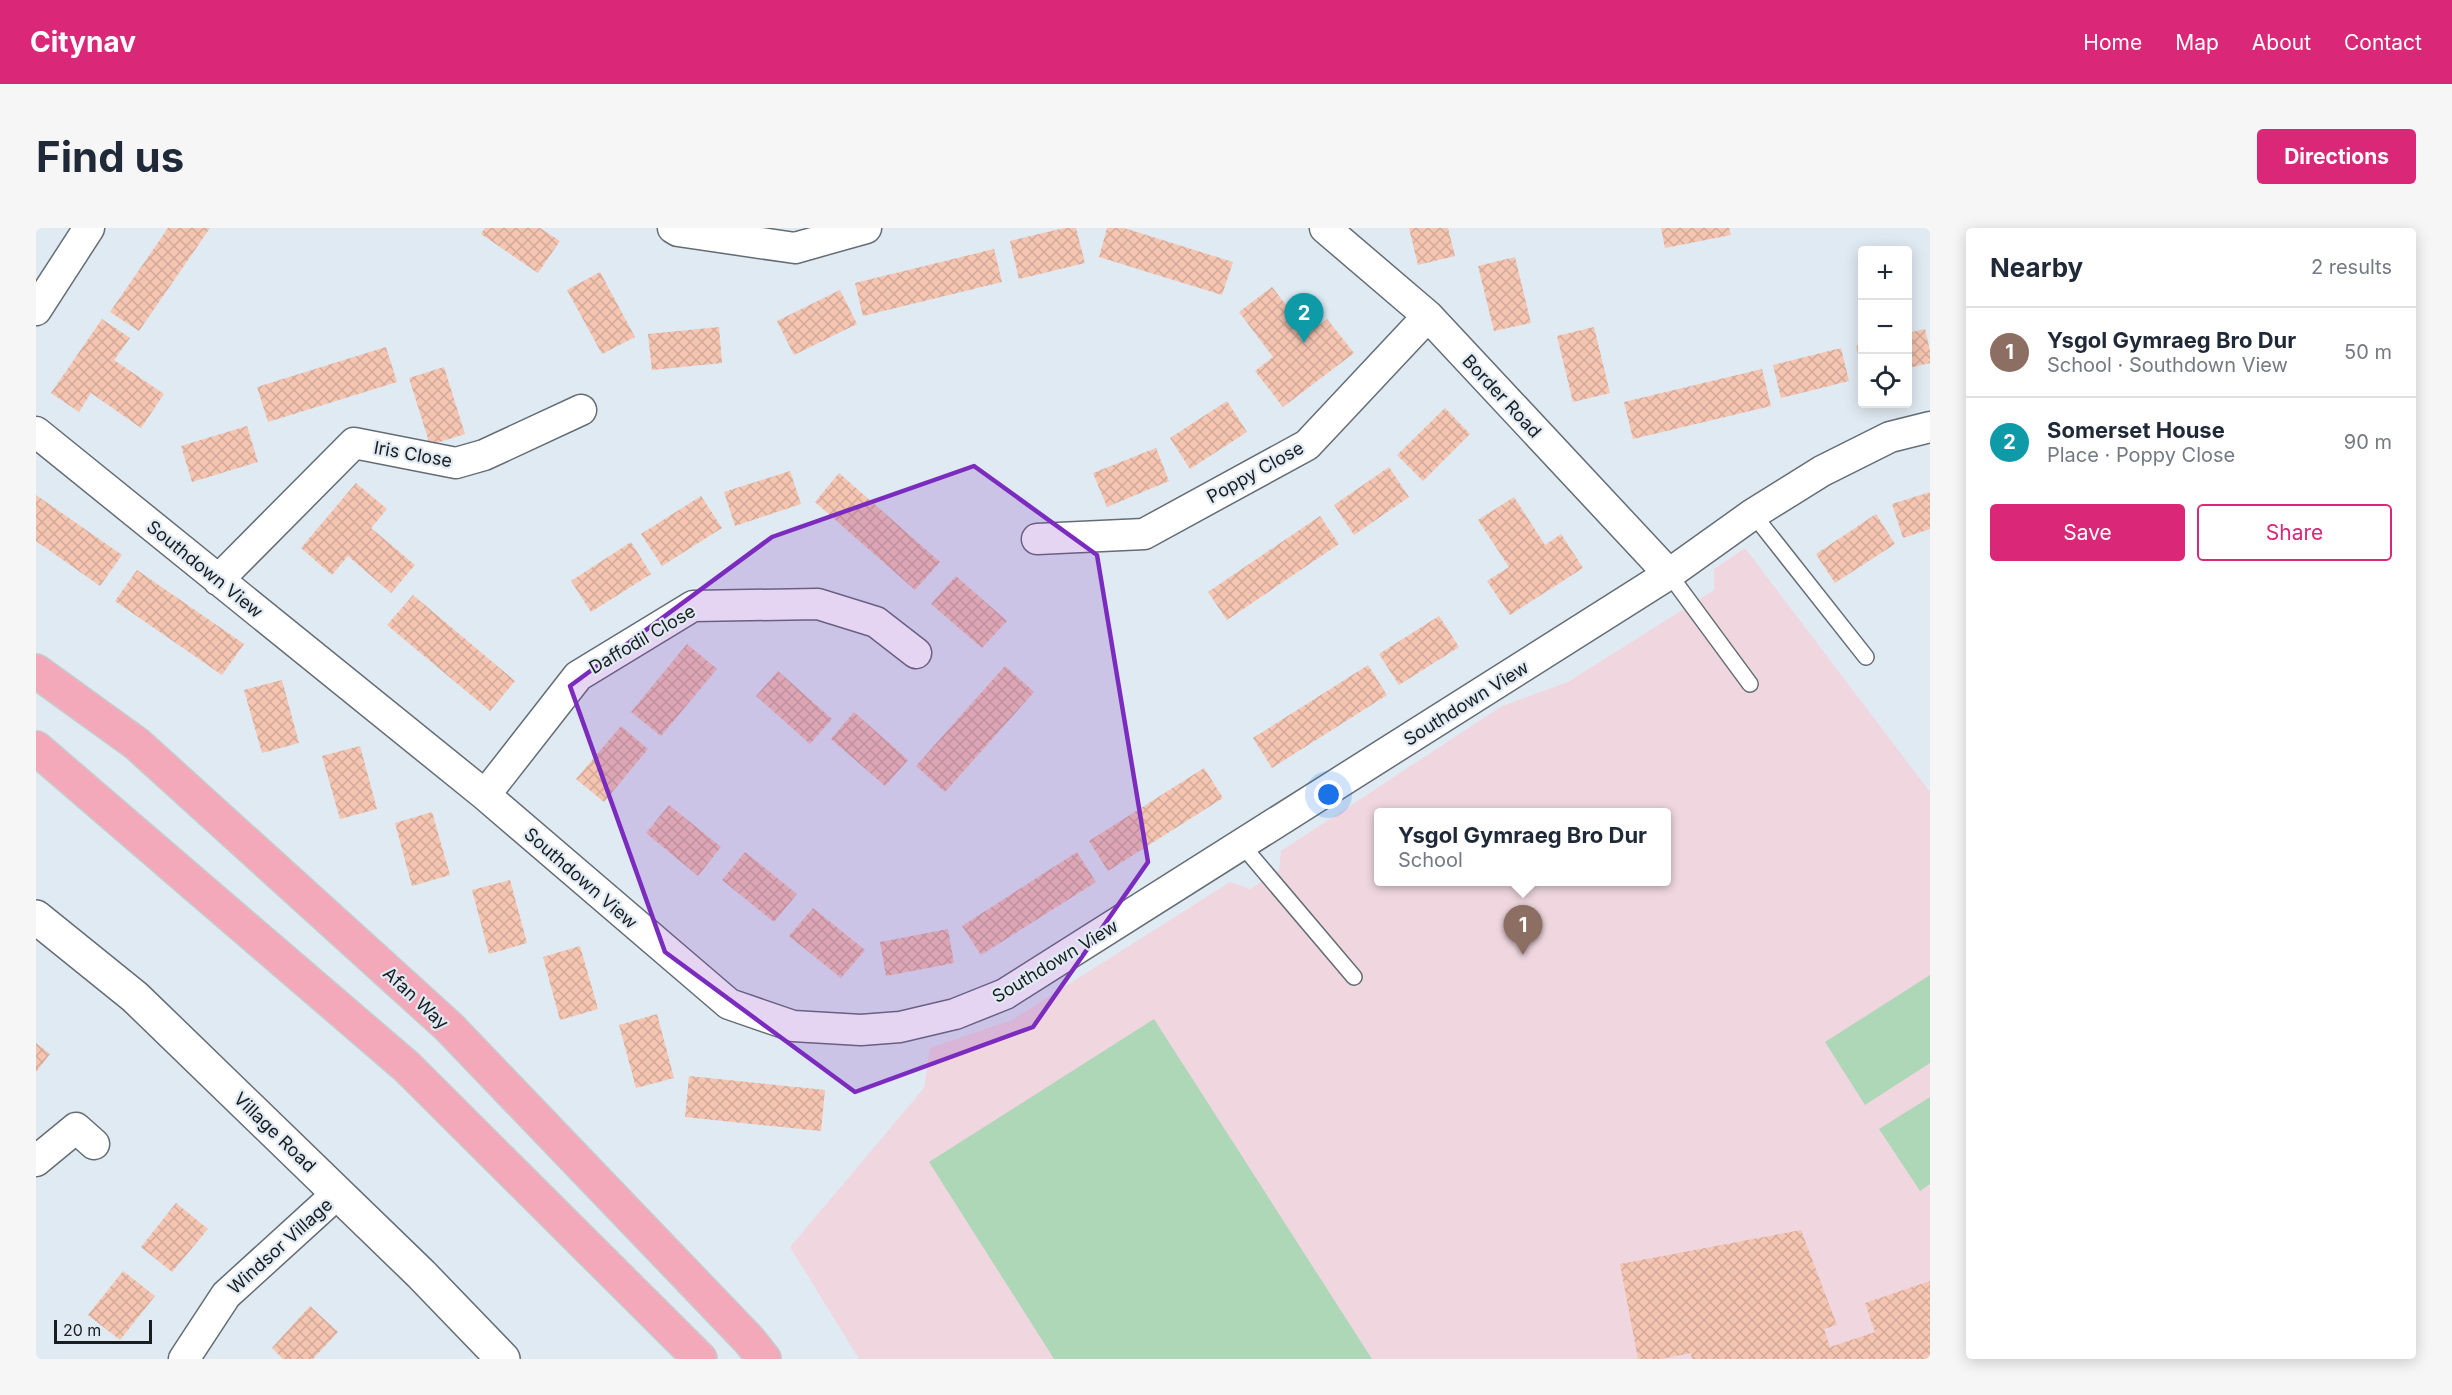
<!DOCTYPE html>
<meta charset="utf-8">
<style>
:root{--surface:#fff;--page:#f6f6f7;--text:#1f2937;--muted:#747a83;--line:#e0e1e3;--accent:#db2777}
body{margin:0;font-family:Inter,sans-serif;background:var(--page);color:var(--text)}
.controls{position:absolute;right:18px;top:18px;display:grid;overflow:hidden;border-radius:6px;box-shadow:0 3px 15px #0003}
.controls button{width:54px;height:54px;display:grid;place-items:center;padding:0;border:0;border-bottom:2px solid var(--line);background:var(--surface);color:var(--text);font:30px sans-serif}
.scale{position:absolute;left:18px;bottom:15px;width:98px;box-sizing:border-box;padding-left:6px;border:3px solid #1a1d20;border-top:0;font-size:16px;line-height:21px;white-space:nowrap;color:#1a1d20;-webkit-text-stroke:4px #e0eaf2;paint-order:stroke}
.you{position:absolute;left:1293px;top:567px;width:21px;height:21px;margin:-15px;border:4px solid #fff;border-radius:50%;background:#1a73e8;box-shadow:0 0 0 9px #1a73e833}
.badge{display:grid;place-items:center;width:39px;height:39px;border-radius:50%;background:var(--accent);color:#fff;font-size:20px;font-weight:700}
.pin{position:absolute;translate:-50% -50px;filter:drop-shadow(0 2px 3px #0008)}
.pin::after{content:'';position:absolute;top:32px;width:21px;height:18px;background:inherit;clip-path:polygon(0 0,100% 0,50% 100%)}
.popup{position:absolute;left:1338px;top:580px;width:297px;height:78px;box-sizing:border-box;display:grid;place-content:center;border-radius:6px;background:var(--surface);filter:drop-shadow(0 2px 4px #0005);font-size:20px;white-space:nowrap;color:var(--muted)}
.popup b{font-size:22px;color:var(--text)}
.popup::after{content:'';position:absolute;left:50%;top:100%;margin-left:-12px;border:12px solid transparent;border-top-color:var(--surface)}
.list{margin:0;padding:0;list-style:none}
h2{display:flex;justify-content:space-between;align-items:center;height:78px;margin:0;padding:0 24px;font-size:26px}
h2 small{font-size:20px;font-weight:400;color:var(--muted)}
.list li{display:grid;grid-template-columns:39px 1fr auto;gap:18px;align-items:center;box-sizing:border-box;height:90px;padding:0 24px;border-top:2px solid var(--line)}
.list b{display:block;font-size:22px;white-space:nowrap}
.list p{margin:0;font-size:20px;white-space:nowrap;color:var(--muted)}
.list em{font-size:20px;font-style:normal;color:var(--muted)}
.actions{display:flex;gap:12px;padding:18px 24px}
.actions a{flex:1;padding:14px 0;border:2px solid var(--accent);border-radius:6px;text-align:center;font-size:21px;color:var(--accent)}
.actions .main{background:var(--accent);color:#fff}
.icon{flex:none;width:33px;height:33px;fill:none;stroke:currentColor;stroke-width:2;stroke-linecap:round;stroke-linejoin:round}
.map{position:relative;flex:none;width:1894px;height:1131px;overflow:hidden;border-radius:6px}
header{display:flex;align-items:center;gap:36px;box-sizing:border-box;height:84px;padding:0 30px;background:var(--accent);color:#fff}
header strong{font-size:28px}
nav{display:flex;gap:33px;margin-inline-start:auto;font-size:21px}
.intro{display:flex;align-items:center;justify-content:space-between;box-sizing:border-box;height:144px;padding:0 36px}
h1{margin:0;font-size:42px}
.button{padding:15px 27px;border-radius:6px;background:var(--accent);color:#fff;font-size:21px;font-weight:700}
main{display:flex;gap:36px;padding:0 36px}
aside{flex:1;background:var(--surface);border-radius:6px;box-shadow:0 3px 15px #0003}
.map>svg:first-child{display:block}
</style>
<header>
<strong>Citynav</strong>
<nav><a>Home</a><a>Map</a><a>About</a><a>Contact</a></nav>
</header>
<div class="intro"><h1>Find us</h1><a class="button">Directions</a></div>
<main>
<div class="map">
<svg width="1894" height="1131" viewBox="0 0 1894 1131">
<defs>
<pattern id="building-cross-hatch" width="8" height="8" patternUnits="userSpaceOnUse" patternTransform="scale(1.5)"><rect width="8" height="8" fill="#f5c5b2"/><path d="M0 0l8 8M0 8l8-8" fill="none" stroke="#d1a999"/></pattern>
</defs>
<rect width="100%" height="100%" fill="#e0eaf2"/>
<path fill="#f0d7df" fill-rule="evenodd" d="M1709,320l185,244v567h-1071l-69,-112 134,-159 6,-40 82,-28 218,-138 20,7 29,-19 2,-19 221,-145 66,-24 146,-92v-21zM1343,584h288v70h-288z"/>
<path fill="#aed7b8" d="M1894,747v88l-65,42 -40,-63z
M1118,791l218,340h-318l-125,-197z
M1894,869v87l-10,7 -41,-62z"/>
<path fill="url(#building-cross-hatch)" d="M132,0h42l-71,103 -29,-19z
M449,0h55l20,13 -22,32 -57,-39z
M1028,0h12l9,35 -66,16 -9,-38z
M1071,0h17l109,34 -11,33 -123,-38z
M1373,0h39l7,28 -37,9z
M1625,0h68l2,7 -66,13z
M958,21l8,33 -139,34 -8,-33z
M1479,29l16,66 -37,8 -16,-65z
M564,44l35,65 -33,17 -35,-64z
M1236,59l36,46 19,-14 27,34 -71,54 -28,-36 18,-14 -34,-45z
M804,62l17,34 -63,31 -17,-34z
M66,91l28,19 -16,22 50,34 -23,34 -50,-35 -12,19 -28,-19z
M683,99l3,36 -70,7 -4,-36z
M1558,99l16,66 -37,9 -16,-66z
M1889,101l5,22v12l-22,5v-35z
M1826,116v25l-6,-23z
M350,119l11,35 -129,40 -11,-35z
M1805,120l8,33 -68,17 -8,-33z
M408,139l21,67 -35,11 -21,-67z
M1726,141l9,37 -138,33 -9,-37z
M1191,173l20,31 -57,37 -20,-31z
M1409,180l25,26 -47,47 -26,-26z
M211,198l11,36 -66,20 -11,-36z
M1120,220l13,33 -62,26 -14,-34z
M1353,239l20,30 -55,38 -20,-30z
M754,243l11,33 -66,22 -11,-34z
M803,245l101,89 -25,28 -100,-88z
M320,255l31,26 -16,19 44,37 -24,28 -43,-37 -16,19 -31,-27z
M1894,264v37l-27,9 -11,-34z
M0,267l86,60 -22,31 -64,-45z
M665,268l21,32 -60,38 -21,-32z
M1478,269l31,48 16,-11 22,34 -73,47 -23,-34 22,-14 -31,-47z
M1840,286l19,30 -60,39 -19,-29z
M1284,288l19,28 -112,76 -19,-28z
M595,314l20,32 -60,38 -20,-31z
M101,342l107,74 -22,31 -107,-74z
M920,348l51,45 -25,27 -51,-44z
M377,367l102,86 -25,30 -103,-86z
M1403,388l20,31 -60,38 -20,-31z
M651,416l30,25 -56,67 -30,-24z
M1332,437l19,30 -115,73 -19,-30z
M969,438l29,26 -89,100 -29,-26z
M742,443l54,48 -22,25 -54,-48z
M246,452l17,63 -37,10 -18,-63z
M818,484l54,48 -23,26 -54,-47z
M585,498l27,23 -44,53 -28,-23z
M324,518l17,63 -37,10 -18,-63z
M1168,540l19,30 -115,73 -19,-30z
M633,577l52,42 -23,29 -52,-43z
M396,584l18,63 -38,11 -17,-63z
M709,624l52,42 -23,28 -52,-42z
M1041,624l19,30 -115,73 -19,-29z
M474,652l17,63 -38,11 -17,-64z
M777,680l52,42 -24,28 -52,-42z
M912,701l6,34 -68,13 -6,-34z
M544,718l18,63 -38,11 -17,-63z
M621,786l17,64 -38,10 -17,-63z
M0,815l14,11 -14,18z
M653,848l136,14 -4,41 -136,-14z
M140,975l32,26 -36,43 -31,-25z
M1765,1002l36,95 -13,4 6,18 45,-15 -10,-29 65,-22v78h-238l-1,-6 -30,6h-23l-18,-95z
M87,1043l32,25 -35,44 -32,-25z
M274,1078l28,26 -25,27h-30l-11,-11z"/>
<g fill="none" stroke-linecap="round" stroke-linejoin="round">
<defs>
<path id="service" d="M1717,286l113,143
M1633,346l81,110
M1206,617l112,132"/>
<path id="minor" d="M637,0l5,3 117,17 71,-20
M1289,0l103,88 241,258
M0,82l53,-82
M0,204l449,363 244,209 64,22 68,4 39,-3 55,-13 50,-20 664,-420 84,-60 69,-43 68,-34 40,-10
M1001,311l107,-5 163,-89 121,-129
M182,352l136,-137 102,20 28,-8 97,-45
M449,567l93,-119 115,-70 125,-2 58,18 40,31
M0,933l40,-33 18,16
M148,1131l42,-64 112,-102"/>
<path id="tertiary" d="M0,689l99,80 286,277 82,85"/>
<path id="primary" d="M0,443l101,73 312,283 300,313 15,19
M0,520l371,319 293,292"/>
</defs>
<use href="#service" stroke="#646d74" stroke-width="18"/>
<use href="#minor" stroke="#646d74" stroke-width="33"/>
<use href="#tertiary" stroke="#646d74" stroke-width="36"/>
<use href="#primary" stroke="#c8c9c9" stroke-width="36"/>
<use href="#service" stroke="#fff" stroke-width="15"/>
<use href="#minor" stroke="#fff" stroke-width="30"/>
<use href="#tertiary" stroke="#fff" stroke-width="33"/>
<use href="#primary" stroke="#f4a9bb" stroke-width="33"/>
</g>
<path fill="#7b2cbf" fill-opacity="0.2" stroke="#7b2cbf" stroke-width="4.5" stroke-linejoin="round" d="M938,238l123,89 51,307 -115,165 -178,65 -190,-140 -95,-266 202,-149z"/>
<g text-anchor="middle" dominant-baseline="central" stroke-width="4.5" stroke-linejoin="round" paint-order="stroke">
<g font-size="18" fill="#1a1d20" stroke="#e0eaf2">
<text transform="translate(1466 168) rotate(47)">Border Road</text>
<text transform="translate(377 226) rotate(10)">Iris Close</text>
<text transform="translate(1219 244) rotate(-29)">Poppy Close</text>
<text transform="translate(169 341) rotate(39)">Southdown View</text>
<text transform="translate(606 411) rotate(-30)">Daffodil Close</text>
<text transform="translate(1430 475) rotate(-32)">Southdown View</text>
<text transform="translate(545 650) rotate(41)">Southdown View</text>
<text transform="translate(1019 733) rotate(-31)">Southdown View</text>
<text transform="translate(380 770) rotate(43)">Afan Way</text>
<text transform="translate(239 904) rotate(44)">Village Road</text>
<text transform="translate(244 1018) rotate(-42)">Windsor Village</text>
</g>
</g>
</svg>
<div class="controls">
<button>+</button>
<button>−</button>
<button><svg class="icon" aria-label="locate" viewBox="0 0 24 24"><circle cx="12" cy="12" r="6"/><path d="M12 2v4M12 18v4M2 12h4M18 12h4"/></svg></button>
</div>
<div class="scale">20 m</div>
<div class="you"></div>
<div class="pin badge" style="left:1487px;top:727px;background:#8d6e63">1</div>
<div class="popup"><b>Ysgol Gymraeg Bro Dur</b>School</div>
<div class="pin badge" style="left:1268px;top:115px;background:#0f9aa8">2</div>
</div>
<aside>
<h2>Nearby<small>2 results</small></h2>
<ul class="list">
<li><span class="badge" style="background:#8d6e63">1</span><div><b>Ysgol Gymraeg Bro Dur</b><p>School · Southdown View</p></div><em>50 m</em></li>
<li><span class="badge" style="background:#0f9aa8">2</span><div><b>Somerset House</b><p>Place · Poppy Close</p></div><em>90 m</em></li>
</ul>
<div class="actions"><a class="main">Save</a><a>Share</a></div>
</aside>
</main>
